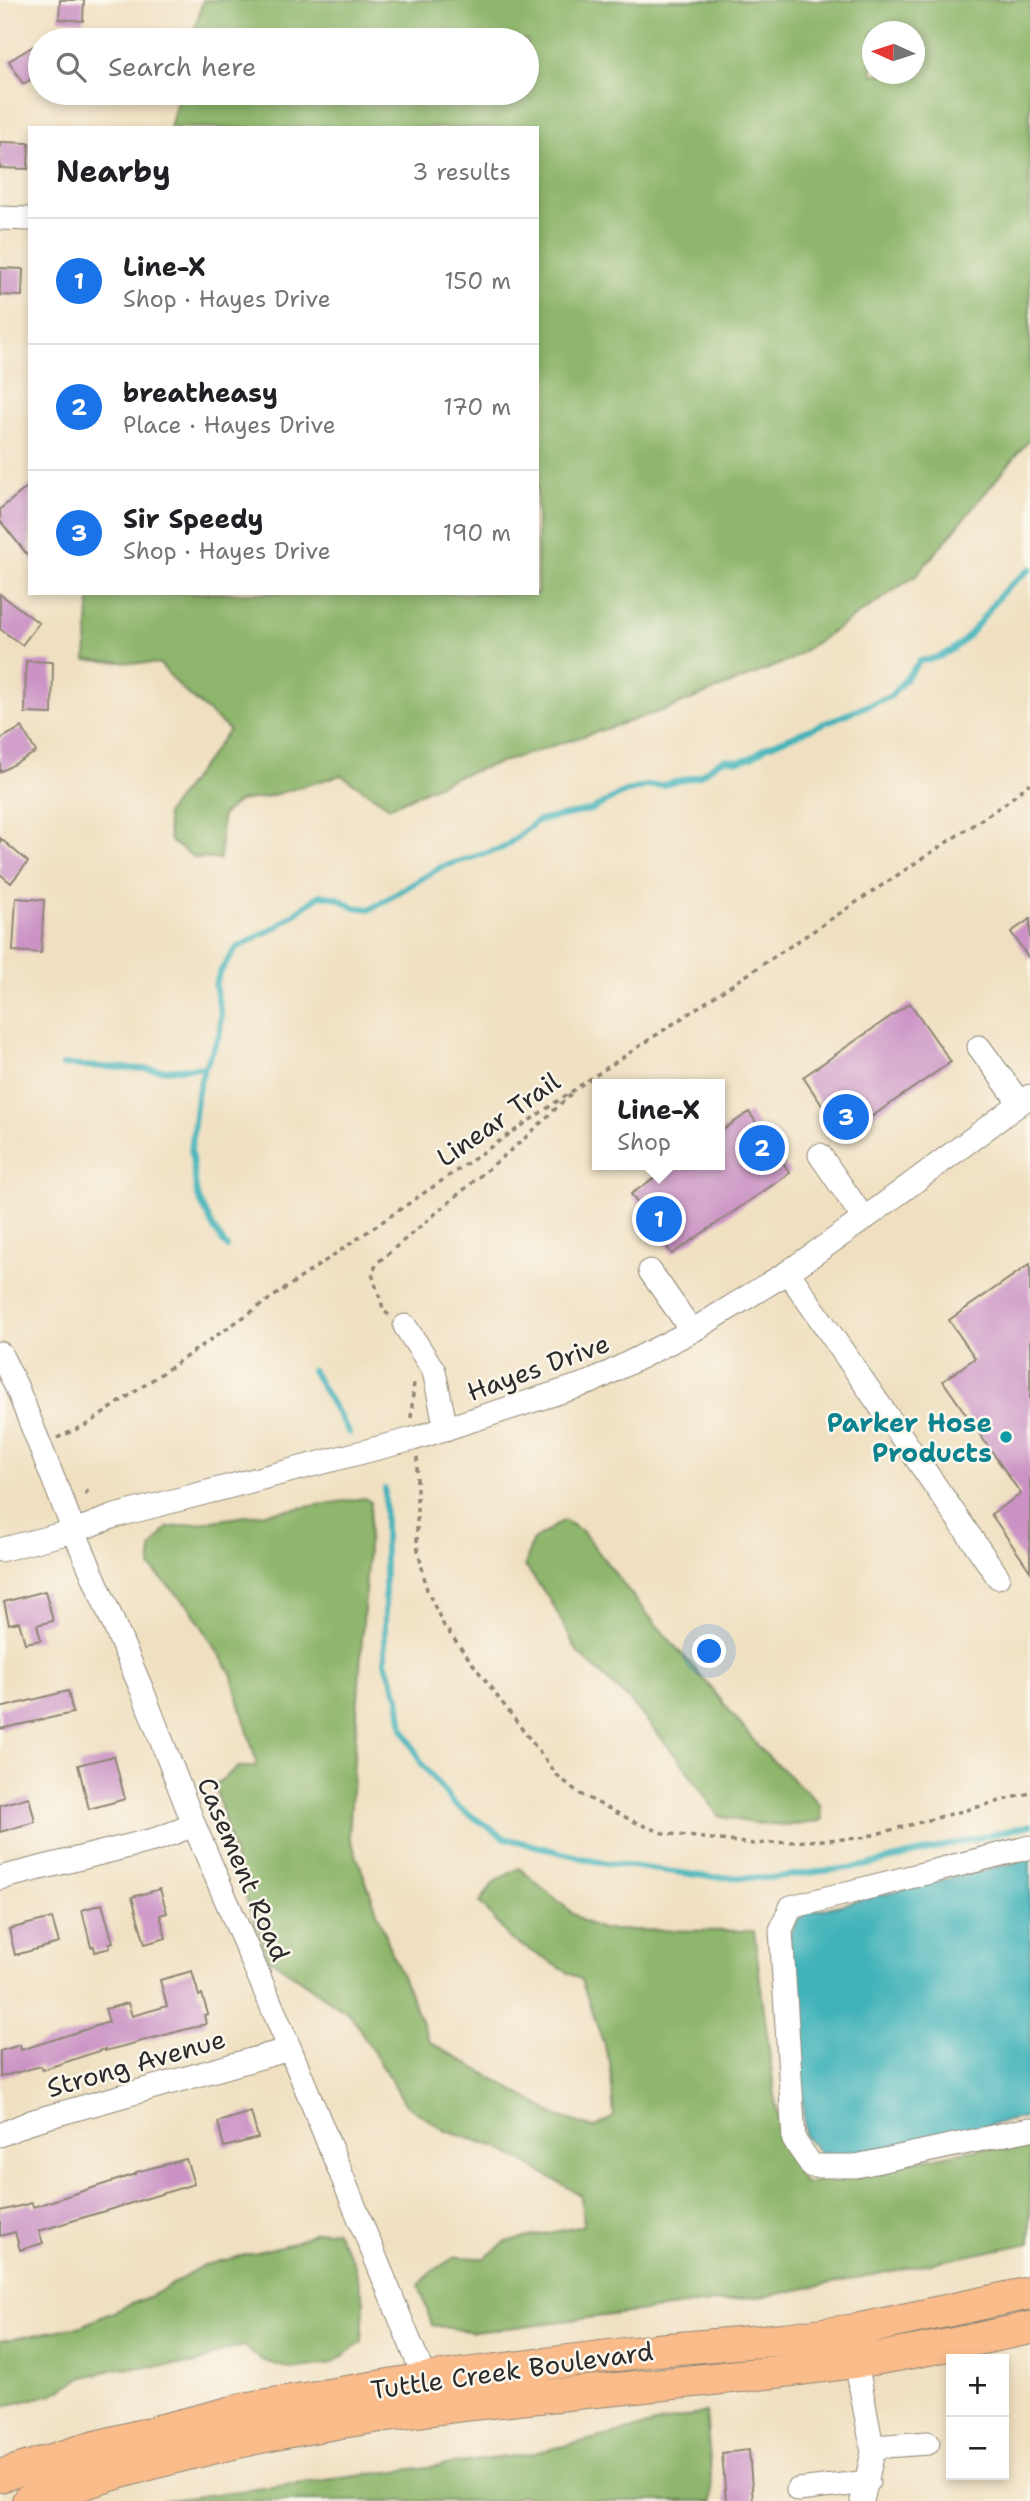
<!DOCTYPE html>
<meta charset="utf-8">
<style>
:root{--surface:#fff;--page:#f6f6f6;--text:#202124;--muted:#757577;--line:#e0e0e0;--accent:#1a73e8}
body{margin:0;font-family:"Shantell Sans",sans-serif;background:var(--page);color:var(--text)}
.controls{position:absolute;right:21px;bottom:21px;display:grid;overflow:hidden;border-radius:0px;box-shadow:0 4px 10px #0003}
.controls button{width:63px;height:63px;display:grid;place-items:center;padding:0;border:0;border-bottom:2px solid var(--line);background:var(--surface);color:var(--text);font:35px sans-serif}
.compass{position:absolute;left:862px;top:21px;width:63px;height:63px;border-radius:50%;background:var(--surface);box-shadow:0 4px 10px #0003;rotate:273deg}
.you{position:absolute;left:710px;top:1652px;width:24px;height:24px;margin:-18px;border:5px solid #fff;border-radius:50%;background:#1a73e8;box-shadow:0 0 0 10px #1a73e833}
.badge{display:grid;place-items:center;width:46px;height:46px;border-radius:50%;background:var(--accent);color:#fff;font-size:23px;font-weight:700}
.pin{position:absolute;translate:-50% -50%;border:4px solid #fff;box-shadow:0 2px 7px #0006}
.popup{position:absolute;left:592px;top:1079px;width:133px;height:91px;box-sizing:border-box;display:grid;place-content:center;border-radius:0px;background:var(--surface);filter:drop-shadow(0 2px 5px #0005);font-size:23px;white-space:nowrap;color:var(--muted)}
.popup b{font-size:26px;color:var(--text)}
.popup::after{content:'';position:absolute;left:50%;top:100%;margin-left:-14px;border:14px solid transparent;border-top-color:var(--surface)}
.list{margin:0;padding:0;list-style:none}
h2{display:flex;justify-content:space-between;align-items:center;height:91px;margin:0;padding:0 28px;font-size:30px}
h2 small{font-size:23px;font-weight:400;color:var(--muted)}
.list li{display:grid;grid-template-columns:46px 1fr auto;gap:21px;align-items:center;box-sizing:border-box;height:126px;padding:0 28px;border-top:2px solid var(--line)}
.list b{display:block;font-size:26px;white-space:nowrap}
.list p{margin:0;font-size:23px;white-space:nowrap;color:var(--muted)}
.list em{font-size:23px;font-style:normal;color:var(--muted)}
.icon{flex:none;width:38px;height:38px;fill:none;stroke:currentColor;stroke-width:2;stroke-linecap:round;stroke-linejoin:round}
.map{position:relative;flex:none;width:1030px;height:2501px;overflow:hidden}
.search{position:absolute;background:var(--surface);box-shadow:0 4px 10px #0003;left:28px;top:28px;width:511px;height:77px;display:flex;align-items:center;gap:18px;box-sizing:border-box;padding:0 24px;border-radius:38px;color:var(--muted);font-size:26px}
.panel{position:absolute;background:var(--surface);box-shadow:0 4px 10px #0003;left:28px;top:126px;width:511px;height:469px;border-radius:0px}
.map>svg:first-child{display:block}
</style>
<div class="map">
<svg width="1030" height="2501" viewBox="0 0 1030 2501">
<rect width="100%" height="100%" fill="#fbf7ec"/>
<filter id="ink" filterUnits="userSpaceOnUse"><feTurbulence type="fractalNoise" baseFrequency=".0143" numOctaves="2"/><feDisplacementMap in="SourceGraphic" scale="14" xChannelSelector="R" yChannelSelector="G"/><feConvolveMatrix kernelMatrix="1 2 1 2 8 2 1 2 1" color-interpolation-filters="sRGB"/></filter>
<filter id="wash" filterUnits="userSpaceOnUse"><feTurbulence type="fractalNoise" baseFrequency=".00686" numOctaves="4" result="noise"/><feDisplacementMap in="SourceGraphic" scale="28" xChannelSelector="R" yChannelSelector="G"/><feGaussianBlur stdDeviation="1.57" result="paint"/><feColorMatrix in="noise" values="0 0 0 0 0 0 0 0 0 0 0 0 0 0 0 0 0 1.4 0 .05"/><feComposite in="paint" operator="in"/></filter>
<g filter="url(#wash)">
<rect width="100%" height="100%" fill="#f0e0c1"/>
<path fill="#8eb66c" stroke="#5c704c" stroke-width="2" fill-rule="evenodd" d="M203,0h827v439l-113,136 -127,85 -122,49 -216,69 -62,29 -49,-32 -75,22 -27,4 -17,14 -2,44 -25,-1 -25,-17 -4,-27 63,-84 -48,-42 -21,-24 -74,-4 4,-67h447v-465h-367l9,-35h348v-53h-335zM872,32h42v42h-42z
M364,1498l7,4 -22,333 44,120 37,87 128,74 36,12 20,-11 -4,-55 -29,-82 -71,-41 -30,-37 14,-20 25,-14 63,53 21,9 151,1 27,214 24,39 225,-46v105l-257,52 -299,37 -42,-7 -13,-40 14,-14 22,-14 30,1 20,-16 78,-16 -2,-31 -81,-47 -54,-17 -40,-26 -55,-90 -84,-58 -24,-68 -28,-104 23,-18h17l1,-6 -25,-88 -42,-67 -38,-38v-19l16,-21z
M564,1520l18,11 65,83 65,75 50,62 58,53 2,16c-34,10 -69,4 -103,-4l-40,-57 -47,-56 -54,-50 -27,-52 -26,-35 7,-25z
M335,2230l19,33 10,39 -2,40 -30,22 -42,5 -28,-9 -18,-14 -25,6 -23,12 -77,4 -38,10 -28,16 -53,13v-66l81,-15 74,-32 50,-29 88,-22 22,-11z
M706,2412l7,89h-179l-11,-6 -16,6h-346l369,-47z"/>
<path fill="#41b2b9" stroke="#366e72" stroke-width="2" d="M1030,1859v257l-192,42 -17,-4 -16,-18 -16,-201 8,-15 10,-7z"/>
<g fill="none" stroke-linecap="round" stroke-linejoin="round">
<path stroke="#41b2b9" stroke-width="6" d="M63,1065l102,5 40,-3
M227,1247l-12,-16 -18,-36 -6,-44 6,-55 6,-24 17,-39 1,-19 -6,-29 5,-13 16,-24 42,-22 42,-31 18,3 15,9 18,2 70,-42 62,-19 34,-27 54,-11 31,-17 24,-7 17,-1 36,-9 19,-14 7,-3 14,2 13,-4 14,-10 125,-51 29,-35c42,-4 57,-38 81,-67 8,-9 20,-17 29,-25
M312,1370l37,63
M385,1489v173l14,36 4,30 19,36 33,41 50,33 89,23 117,16 58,1 95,-12 166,-41"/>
</g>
<g id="blocks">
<path fill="#cb93c5" d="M60,0h24l-1,21 -24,-2z
M40,42v32l-17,10 -14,-23z
M0,142l29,1 -1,26 -28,-1z
M0,268l23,1 -1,27 -22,-1z
M30,485v73l-30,-37v-12z
M0,594l39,29 -17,22 -22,-16z
M26,661l27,1 -1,52 -27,-1z
M22,727l14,25 -36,20v-33z
M0,838l28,24 -17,21 -11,-9z
M16,898l28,2 -3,53 -28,-2z
M1030,919v41l-19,-28z
M910,1003l41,59 -108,74 -40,-59z
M749,1112l41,61 -118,81 -41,-60 42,-29h47v-33z
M1030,1264v307l-39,-57 30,-20 -78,-113 32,-23 -26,-38z
M45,1591l8,30 -16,4 4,15 -16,3 -6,-21 -10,2 -5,-22z
M68,1691l5,22 -73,16v-21z
M114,1756l11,43 -36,10 -11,-44z
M29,1797l6,25 -35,10v-27z
M160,1889l7,24 -7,2 6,23 -21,6 -13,-47z
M102,1904l11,38 -4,1 1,5 -15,4 -1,-6 -3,1 -9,-37z
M52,1918l7,25 -44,12 -6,-26z
M192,1971l7,25 3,-2 6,20 -4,1 2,9 -101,27v-2l-63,21 -1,-4 -41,11v-26l20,-6 1,5 88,-28 -4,-13 23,-6 4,13 35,-10 -7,-26z
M251,2112l7,26 -34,9 -6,-25z
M186,2159l8,25 -155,47 4,12 -23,7 -5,-18 -15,4v-25l32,-8 1,4 103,-33v-2z
M749,2450l4,51h-27l-4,-48z"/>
</g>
</g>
<g filter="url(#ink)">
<use href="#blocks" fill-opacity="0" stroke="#8e8676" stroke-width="2"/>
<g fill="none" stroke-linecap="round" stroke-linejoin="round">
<defs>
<path id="minor" d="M0,218l30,1
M979,1047l41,56
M820,1155l44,64
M650,1271l42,60
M788,1272l210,305
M405,1326l29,45 12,58
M0,1353l17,35 57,143 68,159 52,135 96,224 135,330 3,13
M0,1550l74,-19 41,-15 298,-77 178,-57 101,-51 96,-59 76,-53 166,-123
M1030,1847l-239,60 -10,23 13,210 18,26h44l174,-37
M0,1878l157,-39 37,-14
M0,2135l33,-14 257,-72
M856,2362l17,90 -11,49
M872,2447l56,-4
M798,2490l70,-8"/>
<path id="highway" d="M0,2476l84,-26 165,-42 176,-29 231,-29 127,-11 73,-9 174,-37
M28,2501c98,-33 200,-60 302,-77 173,-29 350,-37 524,-62 59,-8 118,-22 176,-34"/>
</defs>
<use href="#minor" stroke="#8e8676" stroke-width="25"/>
<use href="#highway" stroke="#8e8676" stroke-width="34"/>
<path stroke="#8e8676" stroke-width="3.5" stroke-dasharray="5 5" stroke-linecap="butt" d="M389,1315l-5,-4 -12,-37 5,-11 148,-125 46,-44
M411,1418l3,-37
M57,1438l31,-14 493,-339 425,-282 24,-20
M417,1457v88l10,45 17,36 113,149 23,19 55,28 28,11 90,11 108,-6 169,-45
M85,1494l4,-5"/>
<use href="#minor" stroke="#fff" stroke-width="23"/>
<use href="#highway" stroke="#fabc8b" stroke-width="32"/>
</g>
</g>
<circle fill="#0f9aa8" stroke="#fbf7ec" stroke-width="2.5" cx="1006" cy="1437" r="7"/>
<g text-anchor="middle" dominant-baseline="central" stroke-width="5" stroke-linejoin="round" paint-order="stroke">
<g font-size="26" fill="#2b2b2b" stroke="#fbf7ec">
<text transform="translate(498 1119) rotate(-35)">Linear Trail</text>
<text transform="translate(538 1367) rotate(-20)">Hayes Drive</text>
<text transform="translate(244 1869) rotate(67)">Casement Road</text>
<text transform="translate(136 2063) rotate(-16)">Strong Avenue</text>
<text transform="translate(512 2370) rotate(-8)">Tuttle Creek Boulevard</text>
</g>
<g font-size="26" font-weight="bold" fill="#0d838f" stroke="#fbf7ec" text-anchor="end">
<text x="992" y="1422">Parker Hose<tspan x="992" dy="30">Products</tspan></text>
</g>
</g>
</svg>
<div class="controls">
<button>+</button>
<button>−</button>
</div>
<svg class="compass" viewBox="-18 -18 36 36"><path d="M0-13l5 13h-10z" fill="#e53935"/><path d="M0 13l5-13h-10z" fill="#757577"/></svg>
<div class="you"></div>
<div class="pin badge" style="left:659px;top:1219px">1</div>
<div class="popup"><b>Line-X</b>Shop</div>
<div class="pin badge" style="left:762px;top:1148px">2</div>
<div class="pin badge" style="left:846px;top:1117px">3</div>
<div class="search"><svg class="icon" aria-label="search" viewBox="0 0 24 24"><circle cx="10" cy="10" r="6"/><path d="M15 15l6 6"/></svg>Search here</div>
<section class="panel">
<h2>Nearby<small>3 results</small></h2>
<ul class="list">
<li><span class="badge">1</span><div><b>Line-X</b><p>Shop · Hayes Drive</p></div><em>150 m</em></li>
<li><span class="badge">2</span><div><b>breatheasy</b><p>Place · Hayes Drive</p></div><em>170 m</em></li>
<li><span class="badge">3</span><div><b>Sir Speedy</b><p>Shop · Hayes Drive</p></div><em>190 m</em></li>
</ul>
</section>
</div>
